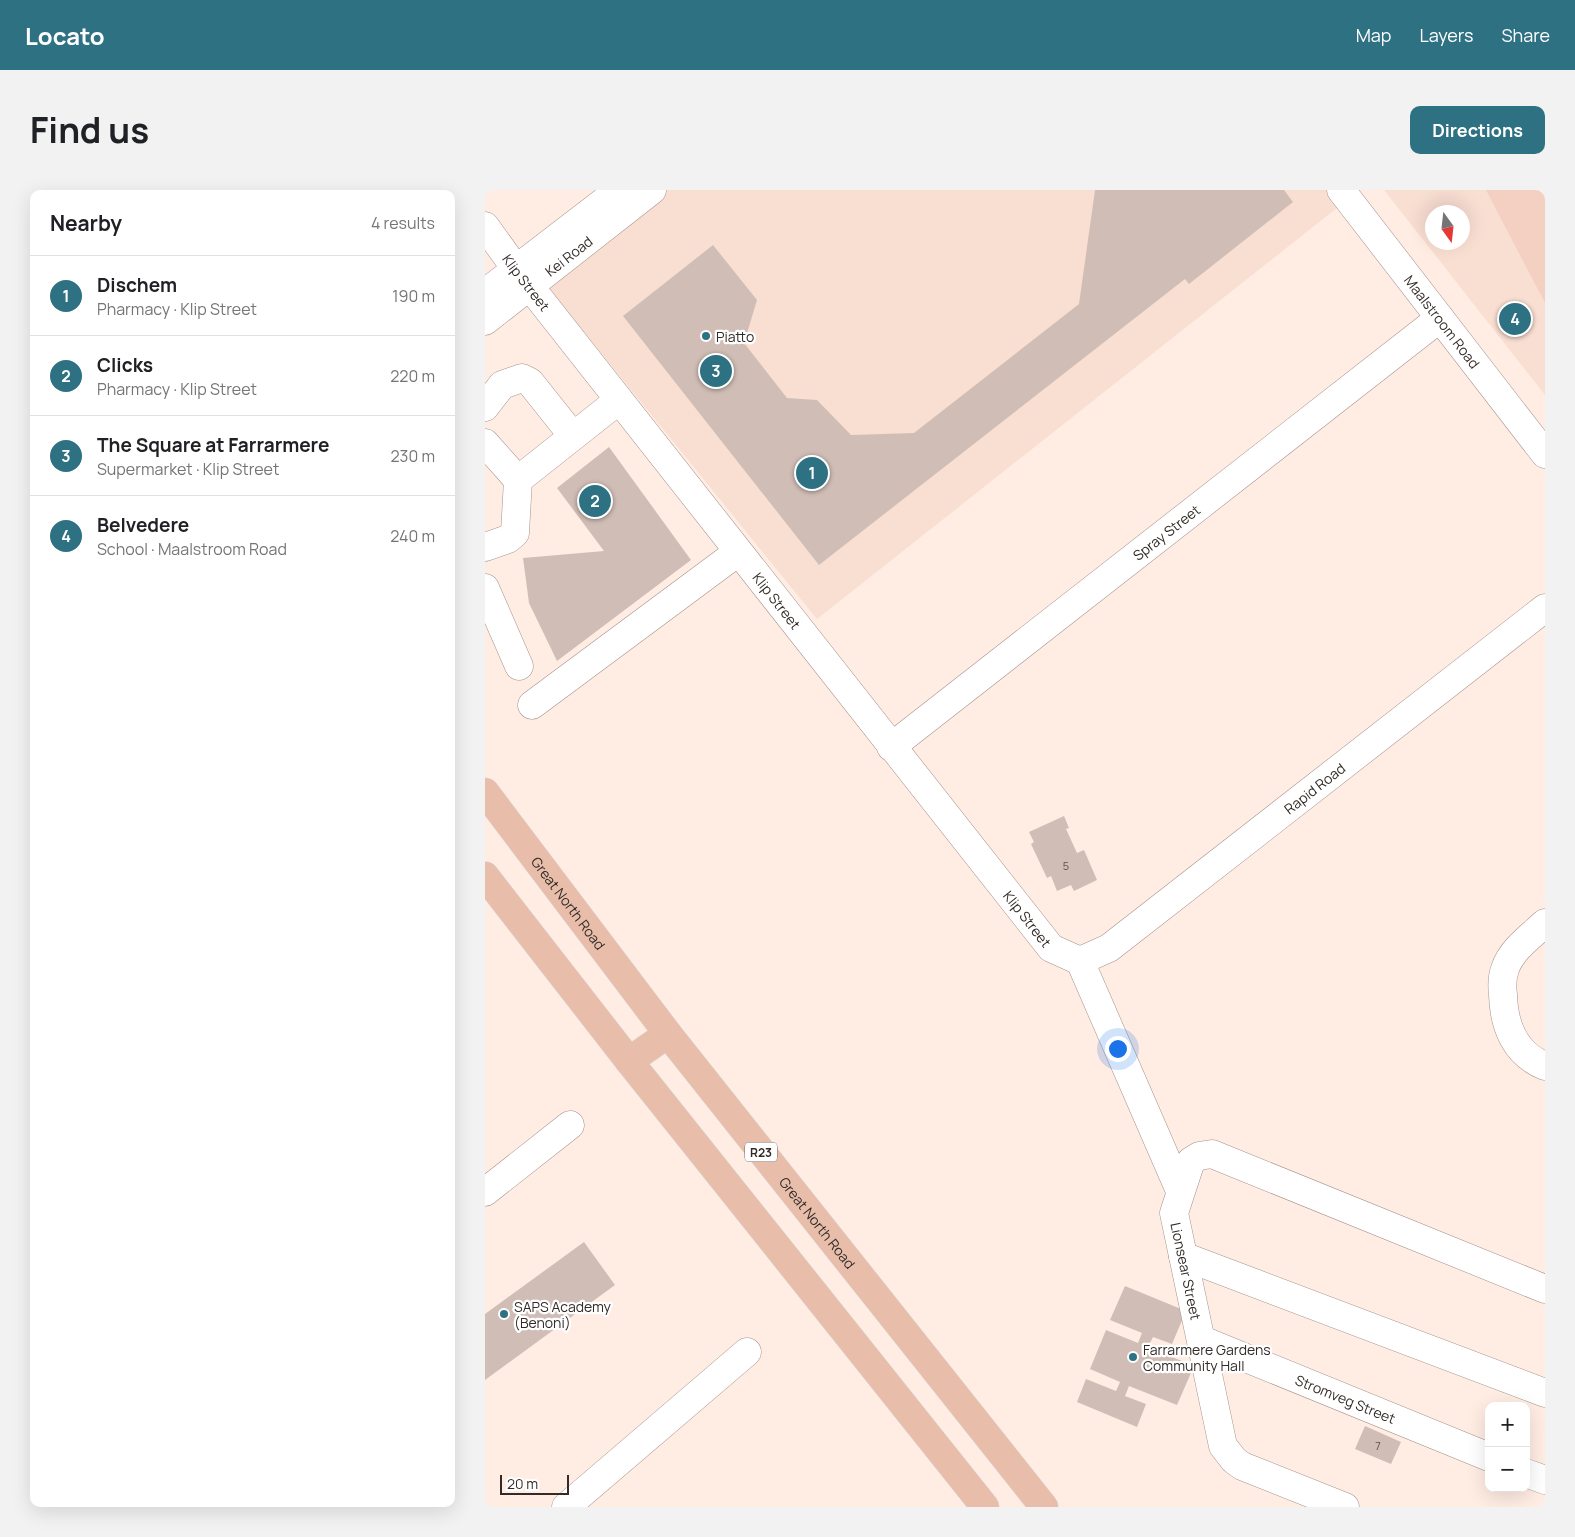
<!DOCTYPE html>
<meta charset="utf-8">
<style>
:root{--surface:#fff;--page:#f2f2f2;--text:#202124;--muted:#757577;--line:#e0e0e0;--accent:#2e7182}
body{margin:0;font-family:Manrope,sans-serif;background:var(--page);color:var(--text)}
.controls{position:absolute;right:15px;bottom:15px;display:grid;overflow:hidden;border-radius:10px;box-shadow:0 5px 20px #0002}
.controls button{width:45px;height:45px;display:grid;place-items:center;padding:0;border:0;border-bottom:1px solid var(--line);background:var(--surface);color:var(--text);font:25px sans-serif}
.compass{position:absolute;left:940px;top:15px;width:45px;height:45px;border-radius:50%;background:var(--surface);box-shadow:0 5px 20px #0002;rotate:165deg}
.scale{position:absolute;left:15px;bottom:12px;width:69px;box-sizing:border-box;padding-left:5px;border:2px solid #322b28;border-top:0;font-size:14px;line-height:18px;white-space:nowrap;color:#322b28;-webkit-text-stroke:4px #fff;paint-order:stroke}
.you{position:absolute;left:632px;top:858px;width:18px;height:18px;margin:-12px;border:4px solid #fff;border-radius:50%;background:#1a73e8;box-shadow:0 0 0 8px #1a73e833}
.badge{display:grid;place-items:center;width:32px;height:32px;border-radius:50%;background:var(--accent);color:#fff;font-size:16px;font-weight:700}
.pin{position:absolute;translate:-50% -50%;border:2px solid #fff;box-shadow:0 1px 5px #0006}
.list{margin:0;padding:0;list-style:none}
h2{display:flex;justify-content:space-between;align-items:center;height:65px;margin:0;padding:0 20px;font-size:21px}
h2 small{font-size:16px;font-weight:400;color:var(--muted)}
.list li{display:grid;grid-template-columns:32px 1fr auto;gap:15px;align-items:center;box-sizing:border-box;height:80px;padding:0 20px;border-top:1px solid var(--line)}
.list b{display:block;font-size:19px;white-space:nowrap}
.list p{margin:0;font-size:16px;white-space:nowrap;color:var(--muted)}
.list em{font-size:16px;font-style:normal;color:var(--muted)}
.map{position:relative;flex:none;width:1060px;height:1317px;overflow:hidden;border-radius:10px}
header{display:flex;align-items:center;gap:30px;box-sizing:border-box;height:70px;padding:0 25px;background:var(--accent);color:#fff}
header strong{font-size:24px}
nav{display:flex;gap:28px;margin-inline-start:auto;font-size:18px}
.intro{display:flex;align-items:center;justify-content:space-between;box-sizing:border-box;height:120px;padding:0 30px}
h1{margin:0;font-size:35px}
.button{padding:12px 22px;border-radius:10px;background:var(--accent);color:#fff;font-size:18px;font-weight:700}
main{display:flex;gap:30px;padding:0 30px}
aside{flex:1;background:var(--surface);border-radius:10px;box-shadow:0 5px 20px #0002}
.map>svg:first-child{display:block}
</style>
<header>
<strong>Locato</strong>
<nav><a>Map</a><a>Layers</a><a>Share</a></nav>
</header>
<div class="intro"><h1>Find us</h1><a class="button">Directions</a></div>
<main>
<aside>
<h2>Nearby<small>4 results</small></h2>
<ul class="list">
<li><span class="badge">1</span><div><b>Dischem</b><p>Pharmacy · Klip Street</p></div><em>190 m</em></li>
<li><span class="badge">2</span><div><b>Clicks</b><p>Pharmacy · Klip Street</p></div><em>220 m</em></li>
<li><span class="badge">3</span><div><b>The Square at Farrarmere</b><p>Supermarket · Klip Street</p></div><em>230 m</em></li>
<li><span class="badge">4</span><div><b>Belvedere</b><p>School · Maalstroom Road</p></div><em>240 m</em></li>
</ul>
</aside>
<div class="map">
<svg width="1060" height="1317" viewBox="0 0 1060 1317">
<rect width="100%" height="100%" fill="#ffece3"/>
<path fill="#f9ded2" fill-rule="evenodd" d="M173,0h673l11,14 -525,415 -275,-339z
M899,0h161v205zM948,22h30v30h-30z"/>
<path fill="#f3d0c1" d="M1001,0h59v113z"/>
<path fill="#d0beb6" d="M610,0h189l9,12 -104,82 -4,-5 -366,286 -196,-249 90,-71 44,55 -13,43 43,55 30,2 34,35 63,-2 165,-129z
M124,257l82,113 -134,101 -28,-58 -6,-45 81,-7 -47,-63z
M579,626l5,12 -3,1 11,24 7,-3 13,30 -23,11 -3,-6 -14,6 -6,-15 -4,2 -16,-34 3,-2 -5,-10z
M99,1052l31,43 -130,95v-66z
M640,1096l61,25 -14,33 -19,-7 -5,10 46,19 -17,39 -48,-19 -4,10 21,8 -9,23 -60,-25 9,-23 30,12 4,-9 -30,-13 16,-39 32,13 4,-10 -32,-13z
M880,1236l36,16 -10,22 -36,-15z"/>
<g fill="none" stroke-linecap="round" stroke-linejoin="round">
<defs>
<g id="minor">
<path id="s1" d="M856,0l204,264"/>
<path id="s2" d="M0,36l31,43 535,679 29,13"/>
<path d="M0,103l134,-103"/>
<path id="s3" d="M0,131l167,-131"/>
<path d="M0,217l17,-22 20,-7 8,4 43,54"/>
<path d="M0,253l33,37"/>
<path d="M0,357l23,-8 7,-6 3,-53 101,-80"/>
<path d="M0,398l34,78"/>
<path d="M47,515l206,-153"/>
<path id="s4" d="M406,557l549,-429"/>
<path d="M1060,733c-14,13 -34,27 -40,46 -3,8 -3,18 -2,26 1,31 12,59 42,71"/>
<path id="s5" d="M595,771l29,-13 436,-340"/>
<path d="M595,771l100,230"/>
<path d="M0,1002l85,-67"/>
<path d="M698,1066l362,137"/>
<path id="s6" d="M717,1150l287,117"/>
<path d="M1041,1283l19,7"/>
<path d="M81,1317l181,-155"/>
<path d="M860,1317l-103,-41 -8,-6 -11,-14 -49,-233 17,-52 8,-5 13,-2 333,135"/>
</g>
<g id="major">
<path id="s7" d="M0,602l183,242 376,473"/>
<path d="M0,686l144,185 356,446"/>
<path d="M144,871l39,-27"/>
</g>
</defs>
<use href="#minor" stroke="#a5938b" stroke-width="29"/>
<use href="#major" stroke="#d6d5d4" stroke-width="29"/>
<use href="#minor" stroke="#fff" stroke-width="28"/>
<use href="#major" stroke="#e8beab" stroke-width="28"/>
</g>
<g fill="#2e7182" stroke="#fff" stroke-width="2">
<circle cx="221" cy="146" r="5"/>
<circle cx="19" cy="1124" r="5"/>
<circle cx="648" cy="1167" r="5"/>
</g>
<g text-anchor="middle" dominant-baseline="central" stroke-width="4.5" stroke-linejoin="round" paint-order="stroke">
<g font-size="11" fill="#5a504c">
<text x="581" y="675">5</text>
<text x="893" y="1255">7</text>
</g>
<rect fill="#fff" stroke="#706b68" stroke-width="1" x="260" y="952.5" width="32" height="19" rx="4"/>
<g font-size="12" font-weight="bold" fill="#322b28">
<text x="276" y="962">R23</text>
</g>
<g font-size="14" fill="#322b28" stroke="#fff">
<text stroke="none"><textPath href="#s3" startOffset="106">Kei Road</textPath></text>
<text stroke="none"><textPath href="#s2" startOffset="70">Klip Street</textPath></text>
<text stroke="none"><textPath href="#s1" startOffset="166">Maalstroom Road</textPath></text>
<text stroke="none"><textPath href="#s4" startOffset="349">Spray Street</textPath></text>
<text stroke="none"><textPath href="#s2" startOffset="475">Klip Street</textPath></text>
<text stroke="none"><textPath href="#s5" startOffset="292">Rapid Road</textPath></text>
<text stroke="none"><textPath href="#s7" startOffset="139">Great North Road</textPath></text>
<text stroke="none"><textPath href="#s2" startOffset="880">Klip Street</textPath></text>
<text stroke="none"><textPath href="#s7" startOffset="544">Great North Road</textPath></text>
<text transform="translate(701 1081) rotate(78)">Lionsear Street</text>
<text stroke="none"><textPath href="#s6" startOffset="155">Stromveg Street</textPath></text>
</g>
<g font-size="14" fill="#322b28" stroke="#fff" text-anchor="start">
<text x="231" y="146">Piatto</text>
<text x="29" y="1116">SAPS Academy<tspan x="29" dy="16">(Benoni)</tspan></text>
<text x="658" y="1159">Farrarmere Gardens<tspan x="658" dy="16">Community Hall</tspan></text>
</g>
</g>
</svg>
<div class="controls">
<button>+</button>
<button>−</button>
</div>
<svg class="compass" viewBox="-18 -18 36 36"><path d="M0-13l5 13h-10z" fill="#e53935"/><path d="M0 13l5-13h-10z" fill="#757577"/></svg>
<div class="scale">20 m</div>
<div class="you"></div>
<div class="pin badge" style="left:327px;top:283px">1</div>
<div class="pin badge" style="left:110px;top:311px">2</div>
<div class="pin badge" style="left:231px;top:181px">3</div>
<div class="pin badge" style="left:1030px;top:129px">4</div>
</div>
</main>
